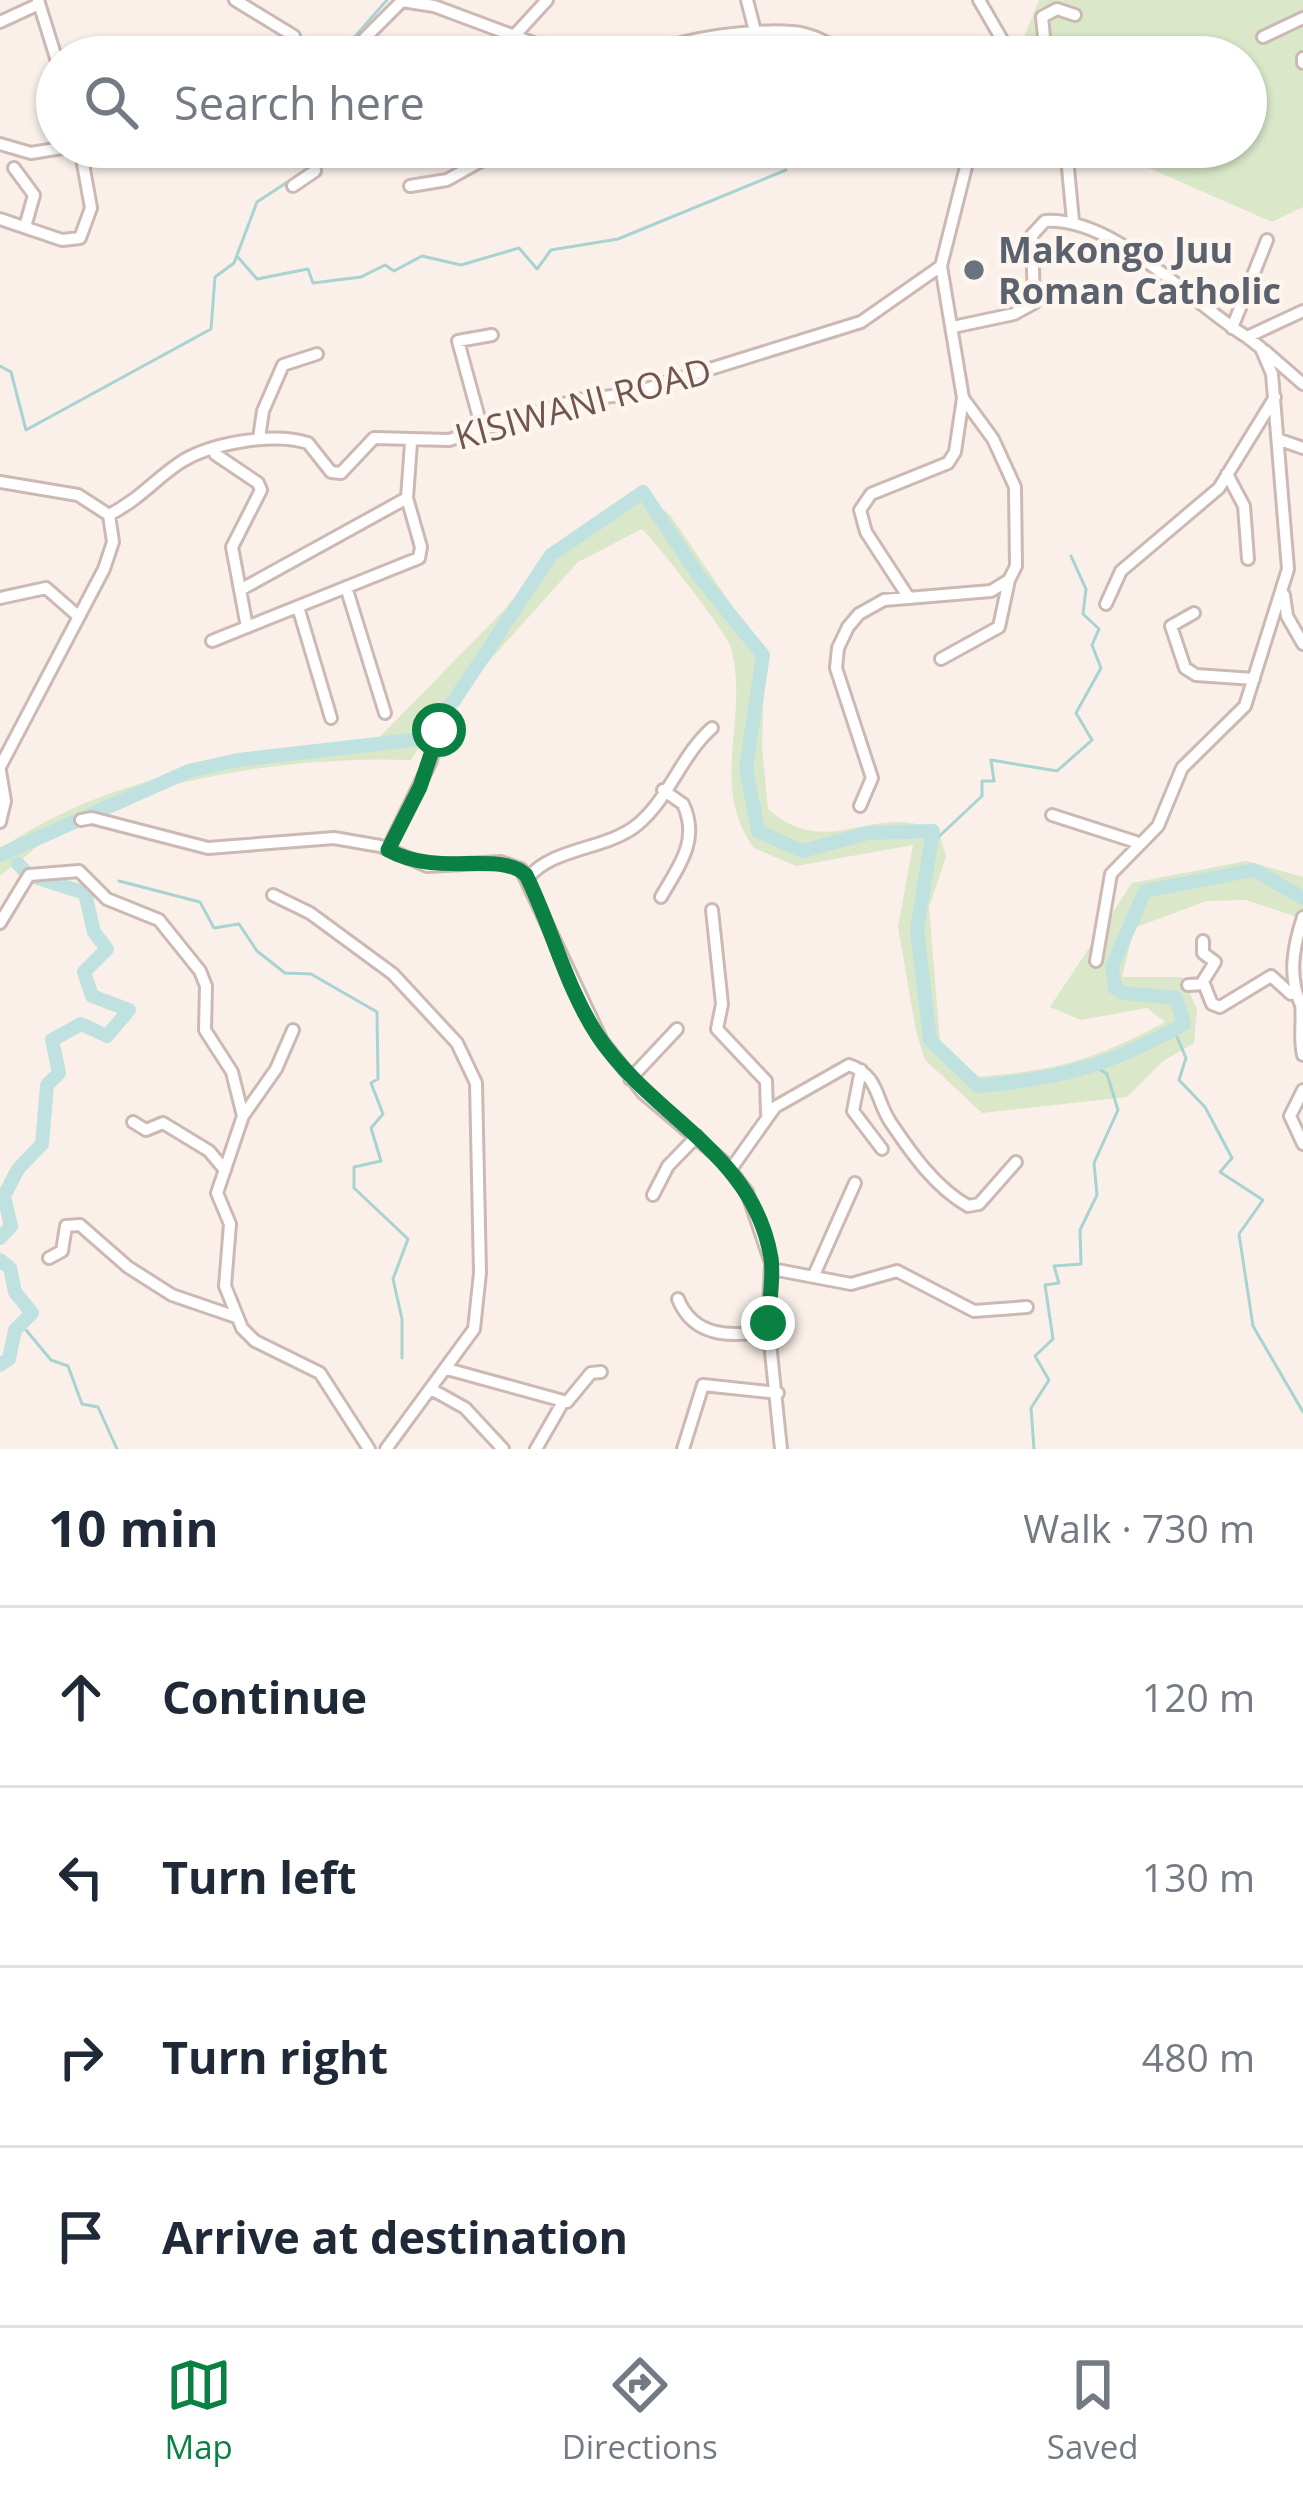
<!DOCTYPE html>
<meta charset="utf-8">
<style>
:root{--surface:#fff;--page:#f6f6f7;--text:#1f2937;--muted:#747a83;--line:#e0e1e3;--accent:#0b8043}
body{margin:0;font-family:"Open Sans",sans-serif;background:var(--page);color:var(--text)}
.stop{position:absolute;width:36px;height:36px;margin:-27px;border:9px solid #0b8043;border-radius:50%;background:#fff}
.stop.end{background:#0b8043;border-color:#fff;box-shadow:0 3px 12px #0008}
.list{margin:0;padding:0;list-style:none}
h2{display:flex;justify-content:space-between;align-items:center;height:156px;margin:0;padding:0 48px;font-size:51px}
h2 small{font-size:39px;font-weight:400;color:var(--muted)}
.list li{display:grid;grid-template-columns:78px 1fr auto;gap:36px;align-items:center;box-sizing:border-box;height:180px;padding:0 48px;border-top:3px solid var(--line)}
.list b{display:block;font-size:45px;white-space:nowrap}
.list em{font-size:39px;font-style:normal;color:var(--muted)}
.icon{flex:none;width:66px;height:66px;fill:none;stroke:currentColor;stroke-width:2;stroke-linecap:round;stroke-linejoin:round}
.map{position:relative;flex:none;width:1303px;height:1449px;overflow:hidden}
.search{position:absolute;background:var(--surface);box-shadow:0 3px 9px #0004;left:36px;right:36px;top:36px;height:132px;display:flex;align-items:center;gap:30px;box-sizing:border-box;padding:0 42px;border-radius:66px;color:var(--muted);font-size:45px}
.sheet{height:876px;background:var(--surface)}
nav{display:flex;justify-content:space-around;align-items:center;box-sizing:border-box;height:168px;border-top:3px solid var(--line);background:var(--surface);font-size:33px;color:var(--muted)}
nav a{display:grid;justify-items:center;gap:6px}
nav .on{color:var(--accent)}
.map>svg:first-child{display:block}
</style>
<div class="map">
<svg width="1303" height="1449" viewBox="0 0 1303 1449">
<rect width="100%" height="100%" fill="#faf0e9"/>
<path fill="#dae7c9" d="M1039,0h264v207l-31,15 -171,-75h145v-90h-230z
M639,491l31,24 95,139 -3,92 6,63c62,54 106,-10 171,23l7,25 -17,50 11,135 35,35c80,-6 120,-17 190,-55l-18,-14 -66,12 -31,-13 82,-124 114,-22 57,16v42l-57,-19 -40,1 -72,27 -12,49h60l15,32 -3,34 -31,18 -36,36 -145,16 -57,-53 -9,-29 -18,-104 15,-82 -117,21 -42,-18c-46,-63 -4,-130 -23,-200 -3,-14 -75,-106 -89,-119l-64,33 -141,157 -26,41c-102,-4 -234,14 -329,55 -29,13 -54,43 -82,60v-26c111,-75 234,-91 365,-97l138,-141 49,-58z"/>
<g fill="none" stroke-linecap="round" stroke-linejoin="round">
<path stroke="#a7d3d1" stroke-width="3" d="M337,57l50,-57
M237,256l20,23 51,-10 5,14 48,-6 24,-12 9,6 28,-15 39,9 58,-17 18,21 14,-19 67,-11 168,-69
M0,366l11,6 15,58 185,-101 4,-52 19,-14 23,-61 55,-36 -9,-19
M931,844l51,-48v-15h12l-3,-21 66,11 35,-31 -16,-27 25,-45 -9,-23 7,-16 -16,-15 3,-25 -15,-33
M119,881l81,21 14,26 25,-4 18,27 28,22 26,1 66,38 1,67 -7,4 12,31 -12,14 10,33 -27,6v21l54,51 -15,40 9,40v39
M1174,1030l12,28 -7,22 26,27 27,51 -12,14 43,28 -24,34 14,92 50,86
M0,1198l4,-2
M21,1324l30,36 17,6 14,38 16,3 19,42
M1034,1449l-3,-41 18,-28 -14,-24 18,-17 -8,-54 14,-2 -5,-17 27,-2 -1,-34 17,-35 -3,-32 24,-53 -11,-36 -11,-7"/>
<path stroke="#bfe2e1" stroke-width="14" d="M0,855l189,-84 49,-11 183,-21 32,-37 98,-147 92,-63 55,83 65,80 -17,113 12,63 44,20 67,-18 64,-2 -16,98 13,111 48,46c83,-7 133,-21 206,-62l-8,-26 -53,-5 -8,-5 -3,-21 33,-76 109,-21 49,28
M0,1238l11,-12 -7,-30 14,-27 24,-25 5,-59 12,-12 -7,-33 29,-16 26,12 22,-26 -37,-14 -8,-24 23,-23 -13,-17 -9,-39 -56,-18 -11,-11
M0,1260l10,8 5,24 17,21 -17,17 -6,29 -9,6"/>
<defs>
<path id="minor" d="M38,0l19,61
M235,0l59,36
M747,0l9,35
M979,0l33,57
M0,22l39,-18
M514,36l33,-36
M1263,37l40,-19
M346,57l56,-56 32,5 137,51
M647,57c29,-20 124,-31 158,-23 17,4 28,13 42,23
M1046,57l-4,-40 15,-8 18,6
M1303,58v5
M0,144l31,9 37,-6
M1066,147l7,74
M14,168l20,27 -9,32
M293,186l22,-15 -2,-24
M410,186l37,-6 59,-33
M0,219l62,21 18,-2 11,-30 -11,-61
M953,327l61,-13 20,-11 -2,-68 13,-14c70,-4 142,79 202,116l14,11 11,26 16,195 -43,137 -63,62 -24,58 -47,48 -15,87
M1232,328l35,-88
M1247,337l56,-26
M1265,351l38,33
M482,429l-24,-88 34,-6
M259,438l4,-27 20,-46 34,-11
M1280,440l23,8
M215,454l43,29 3,7 -29,57 15,80
M1227,474l17,32 4,53
M0,482l78,13 31,20 4,27 -9,27 -104,198
M109,515c32,-17 43,-33 69,-51 30,-21 96,-32 130,-21l23,29 10,1 33,-35 75,2 128,-40 53,-6 231,-72 80,-56
M346,587l39,126
M240,590l167,-92
M1284,595l3,21 16,28
M0,598l46,-10 32,28
M909,598l-43,-66 -6,-22 11,-16 77,-31 7,-11 8,-54
M1106,604l15,-33 98,-83 56,-91
M298,607l33,111
M1194,613l-23,13 14,42 11,7 58,4
M212,641l207,-83 2,-11 -14,-49 4,-55
M941,659l58,-32 10,-47
M0,771l5,30 -5,21
M860,806l12,-28 -36,-110 2,-20 10,-21 11,-13 25,-14 107,-9 18,-11 7,-14 -1,-79 -22,-48 -30,-41 -22,-132 30,-119
M1052,815l84,27
M81,820l11,-2 116,30 126,-10 46,8 47,20 74,-4 20,7 81,172 41,52 80,68 24,31 24,71 -3,60 13,126
M388,849l43,-88 8,-39
M528,878c25,-31 78,-28 109,-53 32,-26 44,-70 75,-97
M273,895l37,18 83,61 64,69 19,40 4,190 -6,56 -88,120
M661,897c18,-31 39,-57 22,-93l-20,-14
M712,910l10,94 -5,25 49,52 1,33
M1303,917c-10,31 -15,59 -2,88 2,13 -2,34 2,50
M0,923l29,-48 50,-4 28,28 52,21 41,51 6,15 -1,44 27,42 11,44 -26,77 13,31 -5,62 17,42 13,13 65,32 49,76
M1202,983l13,-21 -12,-9v-12
M1188,985l16,-1 8,20 8,3 51,-31 20,18
M861,1070l-8,41 29,38
M630,1079l47,-50
M1303,1090l-13,26 13,28
M243,1116l33,-47 17,-39
M133,1122l13,8 17,-7 46,28 16,19
M731,1169l44,-62 74,-42c31,11 26,35 42,58 21,31 44,64 77,83l11,-2 37,-42
M653,1195l15,-29 29,-30
M49,1258l13,-7 4,-25 14,-1 48,42 44,28 64,22
M772,1269l79,15 46,-13 77,40 53,-4
M814,1275l41,-92
M678,1299c16,39 53,38 91,32
M447,1369l120,33 24,-29 10,-1
M431,1389l34,19 38,41
M536,1449l27,-47
M683,1449l20,-64 75,8"/>
</defs>
<use href="#minor" stroke="#cdb9b3" stroke-width="16"/>
<use href="#minor" stroke="#fff" stroke-width="10"/>
</g>
<g fill="none" stroke-linecap="round" stroke-linejoin="round">
<path stroke="#0b8043" stroke-width="15" d="M439,730l-19,57 -32,63c51,28 112,0 138,25 26,52 39,111 72,161 57,84 155,116 173,222 3,21 -2,44 -3,65"/>
</g>
<circle fill="#6b7280" stroke="#fdf5ef" stroke-width="4.5" cx="974" cy="270" r="12"/>
<g text-anchor="middle" dominant-baseline="central" stroke-width="9" stroke-linejoin="round" paint-order="stroke">
<g font-size="36" font-weight="bold" fill="#5b616d" stroke="#fdf5ef" text-anchor="start">
<text x="998" y="249">Makongo Juu<tspan x="998" dy="41">Roman Catholic</tspan></text>
</g>
<g font-size="36" fill="#72554f" stroke="#fdf5ef">
<text transform="translate(583 403) rotate(-15)">KISIWANI ROAD</text>
</g>
</g>
</svg>
<div class="stop" style="left:439px;top:730px"></div>
<div class="stop end" style="left:768px;top:1323px"></div>
<div class="search"><svg class="icon" aria-label="search" viewBox="0 0 24 24"><circle cx="10" cy="10" r="6"/><path d="M15 15l6 6"/></svg>Search here</div>
</div>
<section class="sheet">
<h2>10 min<small>Walk · 730 m</small></h2>
<ul class="list">
<li><svg class="icon" aria-label="ahead" viewBox="0 0 24 24"><path d="M12 20V5M6 11l6-6 6 6"/></svg><div><b>Continue</b></div><em>120 m</em></li>
<li><svg class="icon" aria-label="left" viewBox="0 0 24 24"><path d="M17 20v-9H6M10 6l-5 5 5 5"/></svg><div><b>Turn left</b></div><em>130 m</em></li>
<li><svg class="icon" aria-label="right" viewBox="0 0 24 24"><path d="M7 20v-9h11M14 6l5 5-5 5"/></svg><div><b>Turn right</b></div><em>480 m</em></li>
<li><svg class="icon" aria-label="arrive" viewBox="0 0 24 24"><path d="M6 21V4h12l-3 4 3 4H6"/></svg><div><b>Arrive at destination</b></div></li>
</ul>
</section>
<nav>
<a class="on"><svg class="icon" aria-label="map" viewBox="0 0 24 24"><path d="M3 6l6-2 6 2 6-2v14l-6 2-6-2-6 2zM9 4v14M15 6v14"/></svg>Map</a>
<a><svg class="icon" aria-label="directions" viewBox="0 0 24 24"><path d="M12 3l9 9-9 9-9-9zM9 14v-3h6M13 9l2 2-2 2"/></svg>Directions</a>
<a><svg class="icon" aria-label="saved" viewBox="0 0 24 24"><path d="M7 4h10v16l-5-4-5 4z"/></svg>Saved</a>
</nav>
